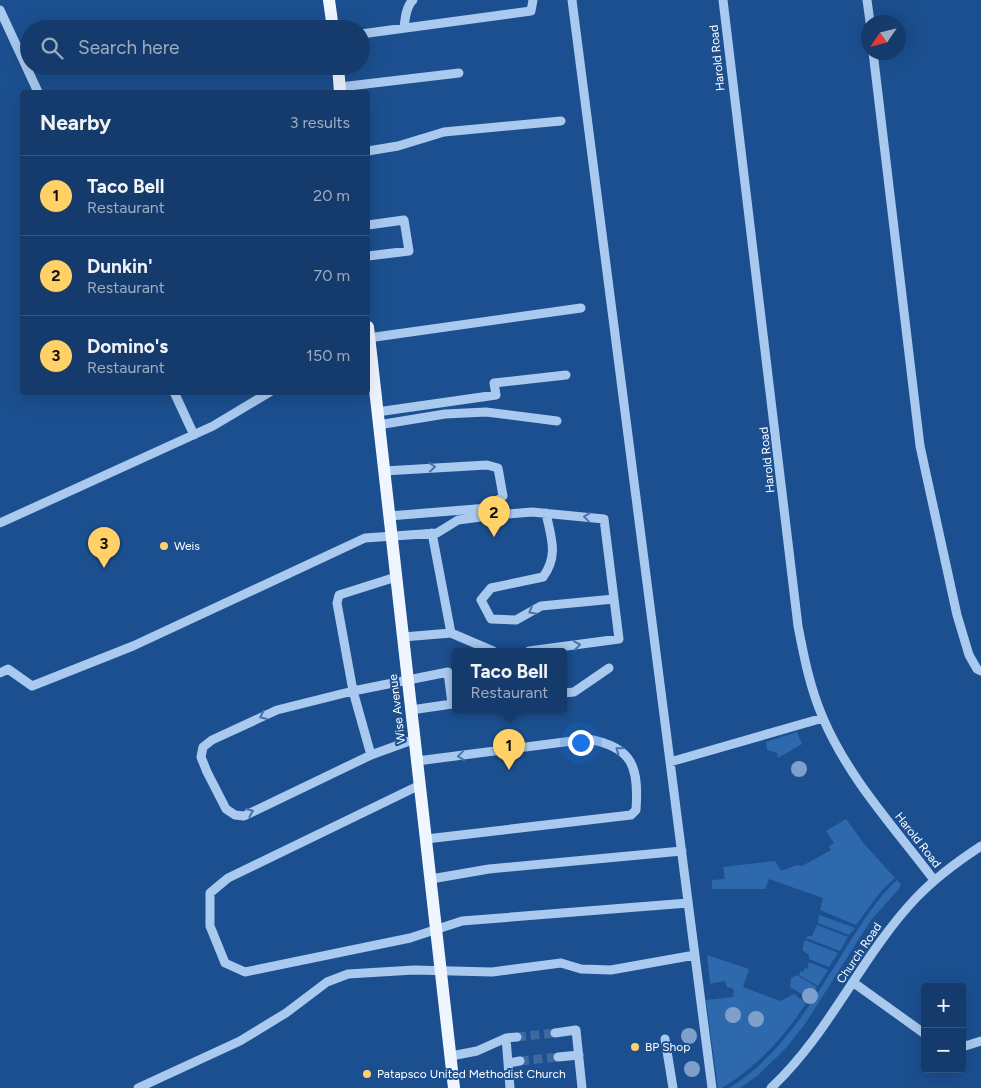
<!DOCTYPE html>
<meta charset="utf-8">
<style>
:root{--surface:#143b6b;--page:#214673;--text:#f1f3f6;--muted:#9dadc1;--line:#33557e;--accent:#ffd166}
body{margin:0;font-family:Figtree,sans-serif;background:var(--page);color:var(--text)}
.controls{position:absolute;right:15px;bottom:15px;display:grid;overflow:hidden;border-radius:5px;box-shadow:0 5px 20px #0002}
.controls button{width:45px;height:45px;display:grid;place-items:center;padding:0;border:0;border-bottom:1px solid var(--line);background:var(--surface);color:var(--text);font:25px sans-serif}
.compass{position:absolute;left:861px;top:15px;width:45px;height:45px;border-radius:50%;background:var(--surface);box-shadow:0 5px 20px #0002;rotate:235deg}
.you{position:absolute;left:580px;top:742px;width:18px;height:18px;margin:-12px;border:4px solid #fff;border-radius:50%;background:#1a73e8;box-shadow:0 0 0 8px #1a73e833}
.badge{display:grid;place-items:center;width:32px;height:32px;border-radius:50%;background:var(--accent);color:#111;font-size:16px;font-weight:700}
.pin{position:absolute;translate:-50% -41px;filter:drop-shadow(0 1px 2px #0008)}
.pin::after{content:'';position:absolute;top:26px;width:18px;height:15px;background:inherit;clip-path:polygon(0 0,100% 0,50% 100%)}
.popup{position:absolute;left:452px;top:648px;width:115px;height:65px;box-sizing:border-box;display:grid;place-content:center;border-radius:5px;background:var(--surface);filter:drop-shadow(0 1px 4px #0005);font-size:16px;white-space:nowrap;color:var(--muted)}
.popup b{font-size:19px;color:var(--text)}
.popup::after{content:'';position:absolute;left:50%;top:100%;margin-left:-10px;border:10px solid transparent;border-top-color:var(--surface)}
.list{margin:0;padding:0;list-style:none}
h2{display:flex;justify-content:space-between;align-items:center;height:65px;margin:0;padding:0 20px;font-size:21px}
h2 small{font-size:16px;font-weight:400;color:var(--muted)}
.list li{display:grid;grid-template-columns:32px 1fr auto;gap:15px;align-items:center;box-sizing:border-box;height:80px;padding:0 20px;border-top:1px solid var(--line)}
.list b{display:block;font-size:19px;white-space:nowrap}
.list p{margin:0;font-size:16px;white-space:nowrap;color:var(--muted)}
.list em{font-size:16px;font-style:normal;color:var(--muted)}
.icon{flex:none;width:28px;height:28px;fill:none;stroke:currentColor;stroke-width:2;stroke-linecap:round;stroke-linejoin:round}
.map{position:relative;flex:none;width:981px;height:1088px;overflow:hidden}
.search{position:absolute;background:var(--surface);box-shadow:0 5px 20px #0002;left:20px;top:20px;width:350px;height:55px;display:flex;align-items:center;gap:12px;box-sizing:border-box;padding:0 18px;border-radius:28px;color:var(--muted);font-size:19px}
.panel{position:absolute;background:var(--surface);box-shadow:0 5px 20px #0002;left:20px;top:90px;width:350px;height:305px;border-radius:5px}
.map>svg:first-child{display:block}
</style>
<div class="map">
<svg width="981" height="1088" viewBox="0 0 981 1088">
<rect width="100%" height="100%" fill="#1b4f8f"/>
<path fill="#2e69ad" d="M797,732l5,12 -24,14 -1,-5 -10,-3 -1,-8z
M846,819l19,26 30,33 -13,12 -26,35 -36,-15 3,-12 -54,-19 -4,10h-53v-9l13,-1 -2,-12 52,-6 6,10 16,-6 5,1 29,-16 -2,-4 5,-3 -8,-12z
M897,880l4,4 -2,5 -28,31 -66,104 -20,25 -28,27 -17,12h-11c51,-31 84,-87 115,-137 16,-25 31,-51 53,-71z
M819,915l36,13 -6,7 -31,-12z
M817,925l31,12 -8,14 -34,-13 2,-2h4z
M805,940l33,13 -9,14 -20,-8v-4l-7,-5z
M707,955l42,14 -6,18 37,14 14,-7 12,9c-20,33 -51,65 -84,85h-4l-12,-88 27,-3 1,-8 -7,-2 -2,-6 -15,3z
M809,962l19,8 -10,16 -19,-11 1,-4 3,1 2,-4 2,1z
M797,975l20,12 -7,12 -20,-12 1,-9z"/>
<g fill="none" stroke-linecap="round" stroke-linejoin="round">
<path stroke="#3d69a0" stroke-width="9" stroke-dasharray="9 4.5" stroke-linecap="butt" d="M517,1037l38,-4
M520,1061l38,-4"/>
<path stroke="#a9c9ee" stroke-width="9" d="M572,0l140,1088
M723,0l75,626c6,31 12,62 25,92 26,61 72,110 111,162
M867,0l3,22
M0,10l38,82
M404,28c1,-9 2,-22 9,-28
M361,34l170,-23 2,-11
M873,52l47,394 37,169 12,40 8,14 4,2
M340,87l119,-14
M368,151l30,-5 46,-14 117,-11
M368,225l36,-5 5,31 -41,5
M368,338l213,-30
M174,392l20,43
M377,412l119,-17 -2,-12 72,-8
M378,425l67,-11 41,-2 71,9
M384,471l103,-6 11,3 5,28 -15,12 -99,8
M546,513c5,25 13,42 -3,64l-52,11 -10,12 10,19 25,1 25,-14 73,-7
M0,523l213,-97 57,-34
M432,533l19,100
M396,577l-57,18 -2,8 16,88 95,-19 4,32 3,-1
M403,637l48,-4 42,18
M0,673l8,-4 24,17 101,-40 232,-108 72,-5 21,-13 38,-5 36,-3 72,7 15,120 -90,12
M563,693l11,-1 35,-24
M411,710l41,-6
M371,755l-18,-64 -76,19 -65,30 -9,7 -2,10 6,15 19,37 9,6 9,1 127,-61 44,-16
M417,761l171,-22c45,8 51,28 48,71l-5,5 -205,24
M670,762l153,-44
M420,785l-192,93 -18,15v33l15,37 20,9 165,-34 52,-17 226,-18
M431,879l58,-10 193,-18
M854,983l71,51
M555,1033l21,-3 6,58
M665,1039l8,49
M962,1047l19,-6
M451,1056l26,-5 29,-13
M558,1057l21,-2
M508,1063l12,-2
M138,1088l102,-47 46,-28 41,-31 21,-8 66,-4 78,2 69,-9 20,6 30,1 84,-15
M510,1088l-4,-50 11,-1
M771,1088c59,-55 90,-132 145,-190 19,-20 42,-37 65,-52"/>
<path stroke="#f0f6ff" stroke-width="12" d="M329,0l4,29
M338,66l2,26
M368,327l86,761"/>
</g>
<g fill="#7ea0ca">
<circle cx="799" cy="769" r="8"/>
<circle cx="810" cy="996" r="8"/>
<circle cx="733" cy="1015" r="8"/>
<circle cx="756" cy="1019" r="8"/>
<circle cx="689" cy="1036" r="8"/>
<circle cx="692" cy="1069" r="8"/>
</g>
<defs><path id="oneway-chevron" d="M-2-3.5L2.5 0L-2 3.5" fill="none" stroke-width="1.6" stroke-linecap="round" stroke-linejoin="round" transform="scale(1.25)"/></defs>
<g stroke="#4674ac">
<use href="#oneway-chevron" transform="translate(432 467) rotate(-5)"/>
<use href="#oneway-chevron" transform="translate(587 517) rotate(-173)"/>
<use href="#oneway-chevron" transform="translate(532 611) rotate(151)"/>
<use href="#oneway-chevron" transform="translate(577 645) rotate(-8)"/>
<use href="#oneway-chevron" transform="translate(263 716) rotate(155)"/>
<use href="#oneway-chevron" transform="translate(619 750) rotate(-144)"/>
<use href="#oneway-chevron" transform="translate(461 756) rotate(173)"/>
<use href="#oneway-chevron" transform="translate(250 812) rotate(-23)"/>
</g>
<g fill="#ffd166" stroke="#1b4f8f" stroke-width="2">
<circle cx="164" cy="546" r="5"/>
<circle cx="635" cy="1047" r="5"/>
<circle cx="367" cy="1074" r="5"/>
</g>
<g text-anchor="middle" dominant-baseline="central" stroke-width="4" stroke-linejoin="round" paint-order="stroke">
<g font-size="12" fill="#fff" stroke="#1b4f8f">
<text transform="translate(717 58) rotate(-96)">Harold Road</text>
<text transform="translate(767 460) rotate(-96)">Harold Road</text>
<text transform="translate(397 709) rotate(-97)">Wise Avenue</text>
<text transform="translate(918 840) rotate(52)">Harold Road</text>
<text transform="translate(859 953) rotate(-56)">Church Road</text>
</g>
<g font-size="12" fill="#fff" stroke="#1b4f8f" text-anchor="start">
<text x="174" y="546">Weis</text>
<text x="645" y="1047">BP Shop</text>
<text x="377" y="1074">Patapsco United Methodist Church</text>
</g>
</g>
</svg>
<div class="controls">
<button>+</button>
<button>−</button>
</div>
<svg class="compass" viewBox="-18 -18 36 36"><path d="M0-13l5 13h-10z" fill="#e53935"/><path d="M0 13l5-13h-10z" fill="#9dadc1"/></svg>
<div class="you"></div>
<div class="pin badge" style="left:509px;top:770px">1</div>
<div class="popup"><b>Taco Bell</b>Restaurant</div>
<div class="pin badge" style="left:494px;top:537px">2</div>
<div class="pin badge" style="left:104px;top:568px">3</div>
<div class="search"><svg class="icon" aria-label="search" viewBox="0 0 24 24"><circle cx="10" cy="10" r="6"/><path d="M15 15l6 6"/></svg>Search here</div>
<section class="panel">
<h2>Nearby<small>3 results</small></h2>
<ul class="list">
<li><span class="badge">1</span><div><b>Taco Bell</b><p>Restaurant</p></div><em>20 m</em></li>
<li><span class="badge">2</span><div><b>Dunkin'</b><p>Restaurant</p></div><em>70 m</em></li>
<li><span class="badge">3</span><div><b>Domino's</b><p>Restaurant</p></div><em>150 m</em></li>
</ul>
</section>
</div>
